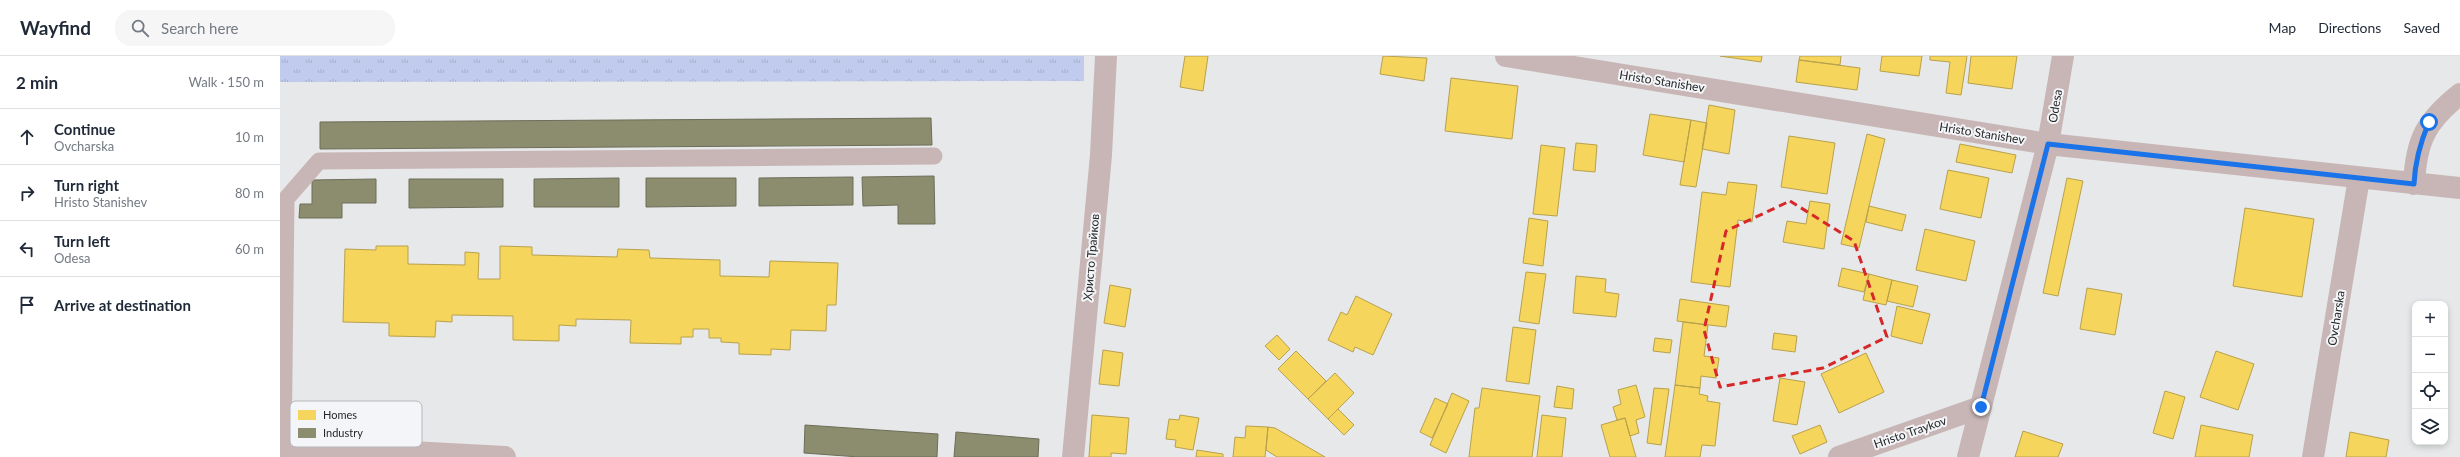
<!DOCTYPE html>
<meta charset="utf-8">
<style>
:root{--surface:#fff;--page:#f6f6f7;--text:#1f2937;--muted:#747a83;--line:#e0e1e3}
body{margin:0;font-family:Lato,sans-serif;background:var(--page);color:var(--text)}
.controls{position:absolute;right:12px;bottom:12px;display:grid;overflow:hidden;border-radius:8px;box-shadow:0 2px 6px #0003}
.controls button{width:36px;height:36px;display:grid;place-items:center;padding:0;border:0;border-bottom:1px solid var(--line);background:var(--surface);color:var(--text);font:20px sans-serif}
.stop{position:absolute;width:12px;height:12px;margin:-9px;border:3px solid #1a73e8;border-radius:50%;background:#fff}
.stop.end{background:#1a73e8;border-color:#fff;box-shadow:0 1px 4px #0008}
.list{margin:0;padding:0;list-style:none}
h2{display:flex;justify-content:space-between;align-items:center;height:52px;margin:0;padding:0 16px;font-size:17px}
h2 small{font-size:13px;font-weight:400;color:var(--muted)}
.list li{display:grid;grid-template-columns:26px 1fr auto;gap:12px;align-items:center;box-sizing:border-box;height:56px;padding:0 16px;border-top:1px solid var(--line)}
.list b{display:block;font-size:15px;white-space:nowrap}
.list p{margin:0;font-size:13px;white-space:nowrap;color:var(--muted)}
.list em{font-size:13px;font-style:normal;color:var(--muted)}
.icon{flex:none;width:22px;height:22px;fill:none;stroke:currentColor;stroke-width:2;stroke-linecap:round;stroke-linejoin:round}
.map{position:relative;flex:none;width:2180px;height:401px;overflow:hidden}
header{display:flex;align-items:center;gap:24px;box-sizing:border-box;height:56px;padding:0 20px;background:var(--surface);border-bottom:1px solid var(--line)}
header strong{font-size:19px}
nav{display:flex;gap:22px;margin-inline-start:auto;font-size:14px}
.search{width:280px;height:36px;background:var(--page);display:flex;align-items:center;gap:10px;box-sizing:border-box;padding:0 14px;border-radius:16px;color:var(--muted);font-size:15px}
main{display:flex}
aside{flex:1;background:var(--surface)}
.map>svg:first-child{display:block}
</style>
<header>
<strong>Wayfind</strong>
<div class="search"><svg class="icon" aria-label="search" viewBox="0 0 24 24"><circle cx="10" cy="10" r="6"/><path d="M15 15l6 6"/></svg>Search here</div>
<nav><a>Map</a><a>Directions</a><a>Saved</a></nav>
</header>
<main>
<aside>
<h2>2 min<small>Walk · 150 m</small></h2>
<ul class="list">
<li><svg class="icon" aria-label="ahead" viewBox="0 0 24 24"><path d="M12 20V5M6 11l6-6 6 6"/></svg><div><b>Continue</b><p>Ovcharska</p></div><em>10 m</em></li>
<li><svg class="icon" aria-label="right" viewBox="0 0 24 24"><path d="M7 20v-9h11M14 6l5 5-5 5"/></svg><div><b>Turn right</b><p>Hristo Stanishev</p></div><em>80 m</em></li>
<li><svg class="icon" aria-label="left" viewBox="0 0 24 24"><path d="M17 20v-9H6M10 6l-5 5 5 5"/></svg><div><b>Turn left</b><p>Odesa</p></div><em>60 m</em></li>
<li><svg class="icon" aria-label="arrive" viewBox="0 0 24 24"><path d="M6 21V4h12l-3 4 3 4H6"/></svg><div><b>Arrive at destination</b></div></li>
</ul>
</aside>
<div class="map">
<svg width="2180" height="401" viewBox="0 0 2180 401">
<defs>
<pattern id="grass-tufts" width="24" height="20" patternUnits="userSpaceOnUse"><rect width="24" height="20" fill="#c0cbed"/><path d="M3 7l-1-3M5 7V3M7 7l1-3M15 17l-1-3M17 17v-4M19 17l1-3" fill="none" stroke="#a5aecb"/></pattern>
</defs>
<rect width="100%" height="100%" fill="#e7e8e9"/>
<path fill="url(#grass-tufts)" d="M0,0h804v25l-804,1z"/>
<path fill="#f6d55c" stroke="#b8a14c" d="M905,0h23l-5,35 -23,-4z
M1103,0l44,2 -3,23 -44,-7z
M1440,0h42l-1,6z
M1520,0h41l-1,9 -41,-5z
M1602,0h40l-3,20 -39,-5z
M1650,0h37l-6,39 -15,-2 4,-31 -20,-2z
M1691,0h46l-5,33 -44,-6z
M1519,4l61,8 -3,22 -61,-8z
M1171,22l67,8 -6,53 -67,-8z
M1429,49l26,5 -6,44 -27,-5z
M1370,58l41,6 -7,42 -41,-7z
M1411,64l16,3 -11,64 -16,-2z
M1587,78l18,5 -26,109 -18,-4z
M1509,80l46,7 -8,51 -46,-7z
M1296,87l21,2 -2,27 -22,-2z
M1680,88l56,11 -4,18 -56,-11z
M1261,89l24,3 -8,68 -24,-2z
M1668,114l41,8 -8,40 -41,-9z
M1787,122l16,3 -25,115 -15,-3z
M1448,126l29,3 -5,37 -14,-2 -8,67 -39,-5 11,-90 24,3z
M1530,145l20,3 -6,45 -41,-7 4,-21 19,3z
M1589,150l37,9 -4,16 -36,-9z
M1965,152l69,11 -12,78 -69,-11z
M1249,162l19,3 -5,45 -20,-3z
M1645,173l50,12 -9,40 -50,-11z
M96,190h32v18l57,1v-13l14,1 -1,26h22v-33l32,1v8l85,2 1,-8 31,1 1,8 70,2v16l49,1 1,-16 68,2 -2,42h-9l-1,26 -35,-1 -1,20 -19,-1v6l-32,-1v-11l-18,-1v-4h-12v-9h-16v8h-12v7l-51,-1 1,-23 -55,-1v7l-17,-1v16l-46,-1v-24l-61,-1v7l-16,-1 -1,16 -46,-1v-13l-46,-1 2,-73 31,1z
M1562,212l27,6 -5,18 -26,-6z
M1246,216l20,2 -7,50 -20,-3z
M1589,218l23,6 -6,25 -23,-5z
M1296,220l30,3 -1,13 14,2 -3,23 -43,-4z
M1612,224l26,6 -5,21 -26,-6z
M830,229l21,4 -6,38 -21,-4z
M1807,232l35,6 -7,41 -35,-6z
M1076,240l36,18 -19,41 -18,-8 -2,5 -25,-12 13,-28 6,3z
M1400,243l49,7 -3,21 -49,-6z
M1617,250l33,8 -8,30 -31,-8z
M1403,266l25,3 -4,31 15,2 -3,20 -15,-2 -1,12 -25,-3z
M1233,271l23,3 -7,54 -23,-3z
M1494,277l23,3 -2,16 -23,-3z
M997,279l13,14 -11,11 -14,-14z
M1375,282l17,2 -2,13 -17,-2z
M823,294l20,3 -4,33 -20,-2z
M1016,295l30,30 -18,18 -30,-30z
M1936,295l38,13 -16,46 -38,-13z
M1586,297l18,39 -45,21 -18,-39z
M1055,317l19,20 -26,26 -20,-20z
M1500,322l25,4 -8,43 -24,-4z
M1356,329l9,32 -9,3 3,13 -9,3 -5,-18 -8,2 -4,-13 8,-3 -3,-14z
M1395,329l25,3 -1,6 9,2 -1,5 13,2 -5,43 -13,-1 -2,12h-35z
M1277,330l17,3 -2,20 -18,-2z
M1202,332l58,8 -8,61h-63l6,-49h4z
M1374,332l15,1 -8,56 -14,-2z
M1885,335l20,6 -12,42 -20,-6z
M1172,337l17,8 -23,52 -16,-8z
M1155,342l13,6 -16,34 -12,-6z
M1058,353l16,16 -10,10 -16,-16z
M812,359l37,3 -3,36 -15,-1v4h-22z
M900,359l19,3 -6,32 -18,-3 1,-7 -10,-1 3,-20 10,1z
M1262,359l24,3 -4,39h-25z
M1345,362l11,39h-26l-9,-32z
M1540,369l7,17 -27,12 -8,-18z
M1921,369l52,10 -4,22h-54z
M966,370l22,1 -3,30h-32l2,-20 10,1z
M988,371l7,1 50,29h-48l-11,-7z
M1743,375l40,13 -5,13h-43z
M2070,376l39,8 -3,17h-40z
M917,394l26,4v3h-27z"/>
<path fill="#8c8c6e" stroke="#6d6e59" d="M651,62l1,27 -612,4v-27z
M654,120l1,48h-37v-19l-35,1 -1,-29z
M573,121v28l-94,1v-28z
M339,122v29h-85v-28z
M366,122h90v28l-90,1z
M96,123v24h-34v15h-43l1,-14h12v-24z
M129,123h94v28l-94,1z
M525,369l133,9 -1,23h-78l-55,-4z
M676,376l83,7 -1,18h-84z"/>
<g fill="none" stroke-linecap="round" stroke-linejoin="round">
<path stroke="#c8b6b7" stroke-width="17" d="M3,401l3,-258 33,-38 615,-5"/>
<path stroke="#c8b6b7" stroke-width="22" d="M1226,0l542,88 412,44
M2134,128c2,-44 12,-63 46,-90
M13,401l62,-8 150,8
M793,401l28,-302 5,-99
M1559,401l142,-50
M1688,401l80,-313 15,-88
M2033,401l46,-279"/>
</g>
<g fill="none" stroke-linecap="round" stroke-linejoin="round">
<path stroke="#1a73e8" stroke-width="5" d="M1701,351l67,-263 366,40c1,-23 6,-41 15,-62"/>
</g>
<path fill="none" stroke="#d62828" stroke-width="3" stroke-dasharray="8 5" stroke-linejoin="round" d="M1510,145l64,40 33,96 -64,31 -103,19 -16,-57 22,-99z"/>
<g text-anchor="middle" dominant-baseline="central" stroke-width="4" stroke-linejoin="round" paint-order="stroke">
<g font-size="12" fill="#262728" stroke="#f4f5f8">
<text transform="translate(1382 25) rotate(9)">Hristo Stanishev</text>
<text transform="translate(1775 50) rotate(-81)">Odesa</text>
<text transform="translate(1702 77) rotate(9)">Hristo Stanishev</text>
<text transform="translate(811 201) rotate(-85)">Христо Трайков</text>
<text transform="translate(2056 262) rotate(-81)">Ovcharska</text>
<text transform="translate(1630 376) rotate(-19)">Hristo Traykov</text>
</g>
</g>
<rect x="10" y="345" width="132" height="46" rx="6" fill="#f4f5f8" stroke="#b6b7ba" stroke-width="1"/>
<rect x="18" y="354" width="18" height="10" fill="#f6d55c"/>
<rect x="18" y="372" width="18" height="10" fill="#8c8c6e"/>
<g font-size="11" fill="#262728">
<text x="43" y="363">Homes</text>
<text x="43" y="381">Industry</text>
</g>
</svg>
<div class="controls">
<button>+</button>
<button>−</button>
<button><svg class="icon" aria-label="locate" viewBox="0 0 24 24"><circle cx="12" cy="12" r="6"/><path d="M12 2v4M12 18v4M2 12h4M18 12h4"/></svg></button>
<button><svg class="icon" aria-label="layers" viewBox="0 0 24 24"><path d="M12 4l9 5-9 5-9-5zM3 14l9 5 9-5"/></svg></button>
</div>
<div class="stop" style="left:2149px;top:66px"></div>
<div class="stop end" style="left:1701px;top:351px"></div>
</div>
</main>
